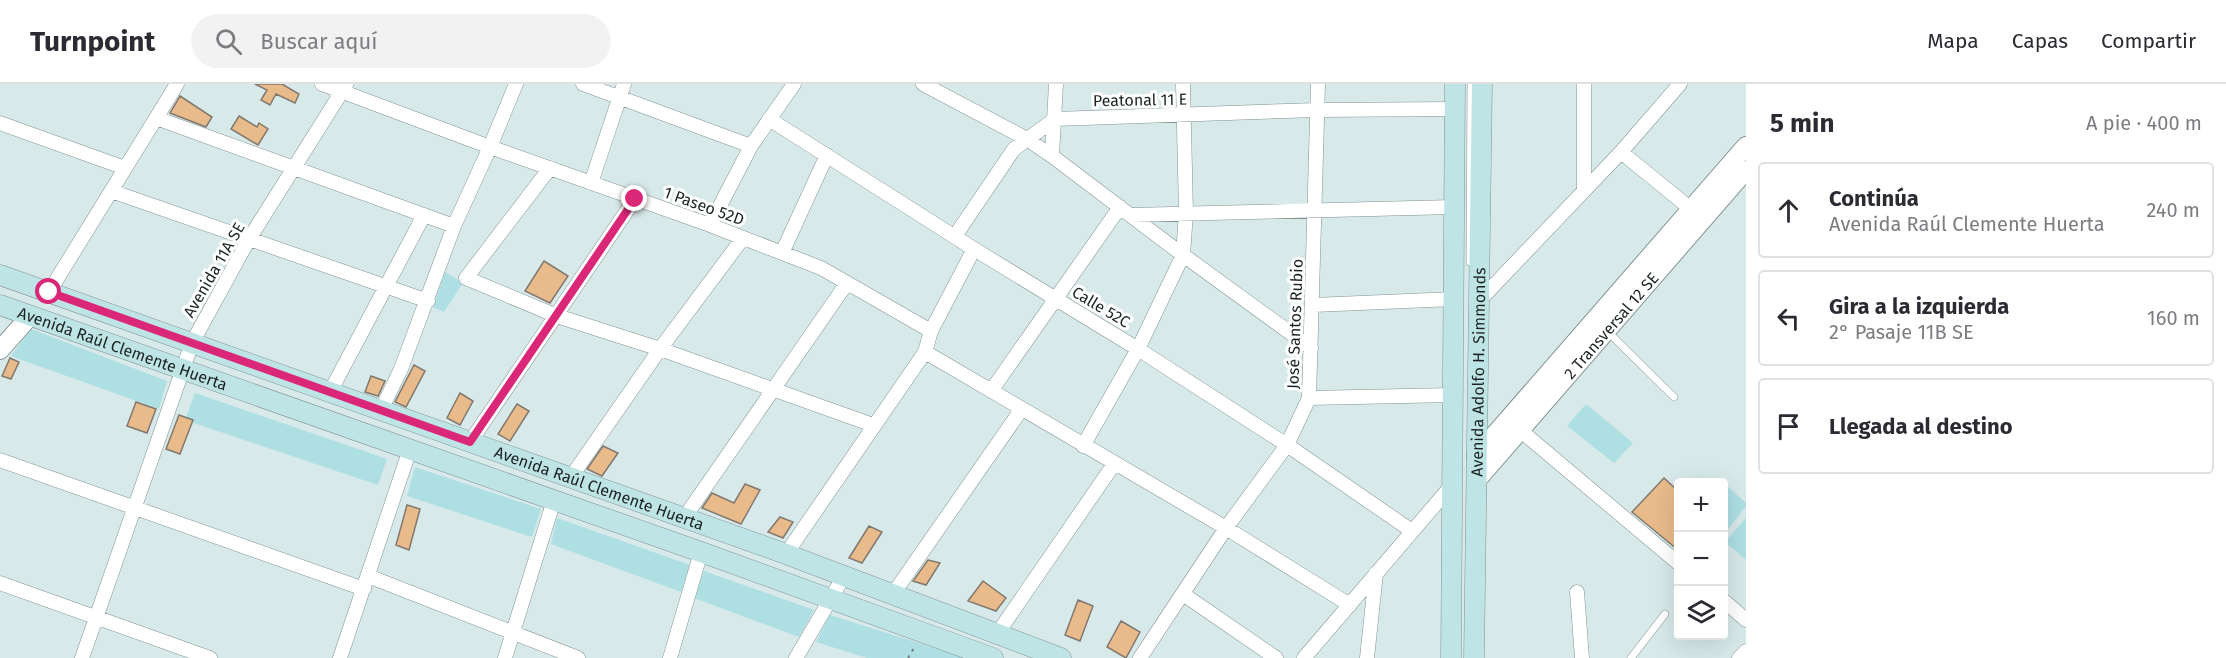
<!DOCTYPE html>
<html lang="es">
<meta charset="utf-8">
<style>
:root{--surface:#fff;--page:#f2f2f3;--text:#2b2b33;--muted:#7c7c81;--line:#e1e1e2}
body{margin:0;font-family:"Fira Sans",sans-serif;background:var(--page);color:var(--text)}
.controls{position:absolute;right:18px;bottom:18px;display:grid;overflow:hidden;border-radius:6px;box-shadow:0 6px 24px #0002}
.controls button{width:54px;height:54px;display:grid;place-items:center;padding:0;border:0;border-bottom:2px solid var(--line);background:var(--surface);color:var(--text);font:30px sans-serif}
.stop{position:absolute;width:18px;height:18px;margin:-14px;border:4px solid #db2777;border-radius:50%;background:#fff}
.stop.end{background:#db2777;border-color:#fff;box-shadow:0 2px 6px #0008}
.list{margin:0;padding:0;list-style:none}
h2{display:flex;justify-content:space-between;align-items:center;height:78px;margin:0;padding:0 24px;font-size:26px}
h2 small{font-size:20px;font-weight:400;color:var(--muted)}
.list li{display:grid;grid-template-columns:39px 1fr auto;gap:18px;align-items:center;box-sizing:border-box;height:96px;margin:0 12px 12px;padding:0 12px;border:2px solid var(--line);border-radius:6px}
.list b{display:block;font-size:22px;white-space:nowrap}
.list p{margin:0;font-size:20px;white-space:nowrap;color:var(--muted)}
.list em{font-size:20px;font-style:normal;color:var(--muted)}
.icon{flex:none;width:33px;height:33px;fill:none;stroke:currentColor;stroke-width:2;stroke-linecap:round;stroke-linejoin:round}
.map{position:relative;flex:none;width:1746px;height:574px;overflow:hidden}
header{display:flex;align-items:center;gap:36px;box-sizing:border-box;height:84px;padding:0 30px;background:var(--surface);border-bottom:2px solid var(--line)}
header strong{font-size:28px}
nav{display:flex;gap:33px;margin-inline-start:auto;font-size:21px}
.search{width:420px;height:54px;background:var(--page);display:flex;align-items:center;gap:15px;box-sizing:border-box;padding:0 21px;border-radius:33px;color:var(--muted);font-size:22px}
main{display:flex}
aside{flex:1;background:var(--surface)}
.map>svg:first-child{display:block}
</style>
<header>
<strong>Turnpoint</strong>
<div class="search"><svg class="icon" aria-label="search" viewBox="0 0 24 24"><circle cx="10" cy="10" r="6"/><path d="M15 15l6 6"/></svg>Buscar aquí</div>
<nav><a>Mapa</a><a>Capas</a><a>Compartir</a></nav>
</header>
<main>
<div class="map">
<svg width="1746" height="574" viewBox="0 0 1746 574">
<rect width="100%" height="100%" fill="#d8e9ea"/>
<path fill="#addfe3" d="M445,188l18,11 -19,29 -11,-5z
M31,245l136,52 -8,28 -148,-53z
M195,309l192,66 -9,26 -193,-65z
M1586,320l47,39 -19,20 -47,-37z
M415,383l126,42 -9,28 -125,-41z
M1724,399l22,20v3l-17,22 -5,-4z
M557,434l133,47 -9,27 -130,-48z
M1746,434v42l-21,-18z
M704,487l110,39 -15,27 -105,-39z
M830,531l136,43h-99l-51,-16z"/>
<path fill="#e9bb8b" stroke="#81786f" stroke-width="1.5" d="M255,0h27l17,10 -4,9 -19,-9 -6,11 -9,-5 6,-10z
M180,12l32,21 -6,10 -36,-14z
M239,32l18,11 2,-4 9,6 -10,16 -27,-16z
M544,177l24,15 -18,27 -25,-12z
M10,274l9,4 -8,17 -9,-3z
M414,281l11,6 -19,36 -11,-5z
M371,292l14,5 -7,15 -13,-4z
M460,309l13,8 -13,24 -13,-7z
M136,318l20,7 -9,24 -20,-7z
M517,320l12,7 -19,30 -12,-7z
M179,331l14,5 -13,34 -14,-5z
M603,362l15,7 -16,23 -15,-7z
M1664,394l14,13v59l-46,-38z
M745,400l15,6 -19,34 -39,-16 10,-15 22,10z
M407,421l13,4 -11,41 -13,-5z
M780,433l13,5 -10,16 -15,-6z
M869,442l13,6 -20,31 -13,-5z
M928,476l12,3 -14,22 -13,-4z
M983,497l23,17 -10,13 -28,-10z
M1078,516l15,6 -13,35 -15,-6z
M1121,537l19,11 -14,26 -19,-11z"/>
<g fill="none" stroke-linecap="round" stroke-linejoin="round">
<defs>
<path id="service" d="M1470,178l1,-178
M1608,248l66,65
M1631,574l34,-44"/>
<path id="minor" d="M322,0l168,63 220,78 111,43 110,63
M583,0l168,62
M923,0l104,55 25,17 131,99 128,93
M156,34l298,108
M769,35l205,130 164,100 149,96 125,86
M0,39l125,45
M1621,68l70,57
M1052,72l4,-72
M550,84l-84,110 91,38 103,33 213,76
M591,99l33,-99
M1584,106v-106
M111,107l317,110
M1131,131l323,-8
M710,141l41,-79 43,-62
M955,152l59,-87 41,-30 262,-9 138,-1
M782,169l45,-98
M49,208l128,-208
M1479,217l142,-149 59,-68
M1313,221l141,-6
M925,268l301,176 124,77
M991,307l129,-184
M330,308l94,-177
M1309,314l144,-3
M381,326l20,-41 53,-143 36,-79 26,-63
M1514,341l164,138
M470,358l165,-243
M1083,362l55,-97 45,-94 3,-42 -3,-129
M0,376l364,129
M571,393l89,-128 83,-111
M684,434l163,-235
M786,470l139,-202 6,-21 43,-82
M368,492l210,82
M0,499l210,75
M1577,508l5,66
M893,510l128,-184
M1183,510l93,64
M1724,517l22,19
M997,550l117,-170
M82,574l110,-315 57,-104 97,-154
M340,574l70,-209
M505,574l49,-158
M670,574l31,-106
M796,574l48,-82
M1140,574l86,-130 61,-83 22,-47 9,-314
M1304,574l148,-173
M1367,574l9,-85
M1739,574l7,-7"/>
<g id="tertiary">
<path d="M0,266l30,-34"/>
<path d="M1476,372l270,-310"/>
<path id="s1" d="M1476,397l270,-311"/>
</g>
<g id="secondary">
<path id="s2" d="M0,191l786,279 275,104"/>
<path id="s3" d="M0,221l701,247 292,106"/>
<path d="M1451,574l4,-574"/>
<path id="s4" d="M1474,574l8,-574"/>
</g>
</defs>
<use href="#service" stroke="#839394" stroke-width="8"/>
<use href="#minor" stroke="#839394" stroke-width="15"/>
<use href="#tertiary" stroke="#839394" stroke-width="20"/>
<use href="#secondary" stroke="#839394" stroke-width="21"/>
<path stroke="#788484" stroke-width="2" stroke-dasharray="3 4.5" stroke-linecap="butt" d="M908,574l6,-10"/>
<use href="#service" stroke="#fff" stroke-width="7"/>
<use href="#minor" stroke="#fff" stroke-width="14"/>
<use href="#tertiary" stroke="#fff" stroke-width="18"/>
<use href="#secondary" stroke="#bee4e6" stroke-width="20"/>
</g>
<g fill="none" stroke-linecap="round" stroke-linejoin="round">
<path stroke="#db2777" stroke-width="8" d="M49,208l421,150 165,-243"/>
</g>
<g text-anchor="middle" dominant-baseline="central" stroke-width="6" stroke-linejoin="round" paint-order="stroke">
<g font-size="16" fill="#1c2222" stroke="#fff">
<text transform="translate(1140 16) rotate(-1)">Peatonal 11 E</text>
<text transform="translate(704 122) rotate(20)">1 Paseo 52D</text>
<text transform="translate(214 186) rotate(-60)">Avenida 11A SE</text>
<text transform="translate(1101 223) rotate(31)">Calle 52C</text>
<text transform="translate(1295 240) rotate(-88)">José Santos Rubio</text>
<text stroke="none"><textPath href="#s1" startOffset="206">2 Transversal 12 SE</textPath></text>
<text stroke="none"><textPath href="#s3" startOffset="130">Avenida Raúl Clemente Huerta</textPath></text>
<text stroke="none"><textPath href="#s4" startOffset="286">Avenida Adolfo H. Simmonds</textPath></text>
<text stroke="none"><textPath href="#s2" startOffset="636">Avenida Raúl Clemente Huerta</textPath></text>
</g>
</g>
</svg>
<div class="controls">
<button>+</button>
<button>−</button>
<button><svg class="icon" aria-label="layers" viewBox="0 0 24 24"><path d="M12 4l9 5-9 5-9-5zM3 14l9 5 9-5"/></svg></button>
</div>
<div class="stop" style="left:49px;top:208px"></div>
<div class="stop end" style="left:635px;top:115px"></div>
</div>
<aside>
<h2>5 min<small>A pie · 400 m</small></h2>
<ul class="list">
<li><svg class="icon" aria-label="ahead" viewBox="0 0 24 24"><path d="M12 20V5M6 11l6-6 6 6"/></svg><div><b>Continúa</b><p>Avenida Raúl Clemente Huerta</p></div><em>240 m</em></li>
<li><svg class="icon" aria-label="left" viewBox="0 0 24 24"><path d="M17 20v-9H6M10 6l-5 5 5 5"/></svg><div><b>Gira a la izquierda</b><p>2° Pasaje 11B SE</p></div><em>160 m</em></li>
<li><svg class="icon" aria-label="arrive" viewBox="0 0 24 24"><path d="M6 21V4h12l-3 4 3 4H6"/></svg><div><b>Llegada al destino</b></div></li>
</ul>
</aside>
</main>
